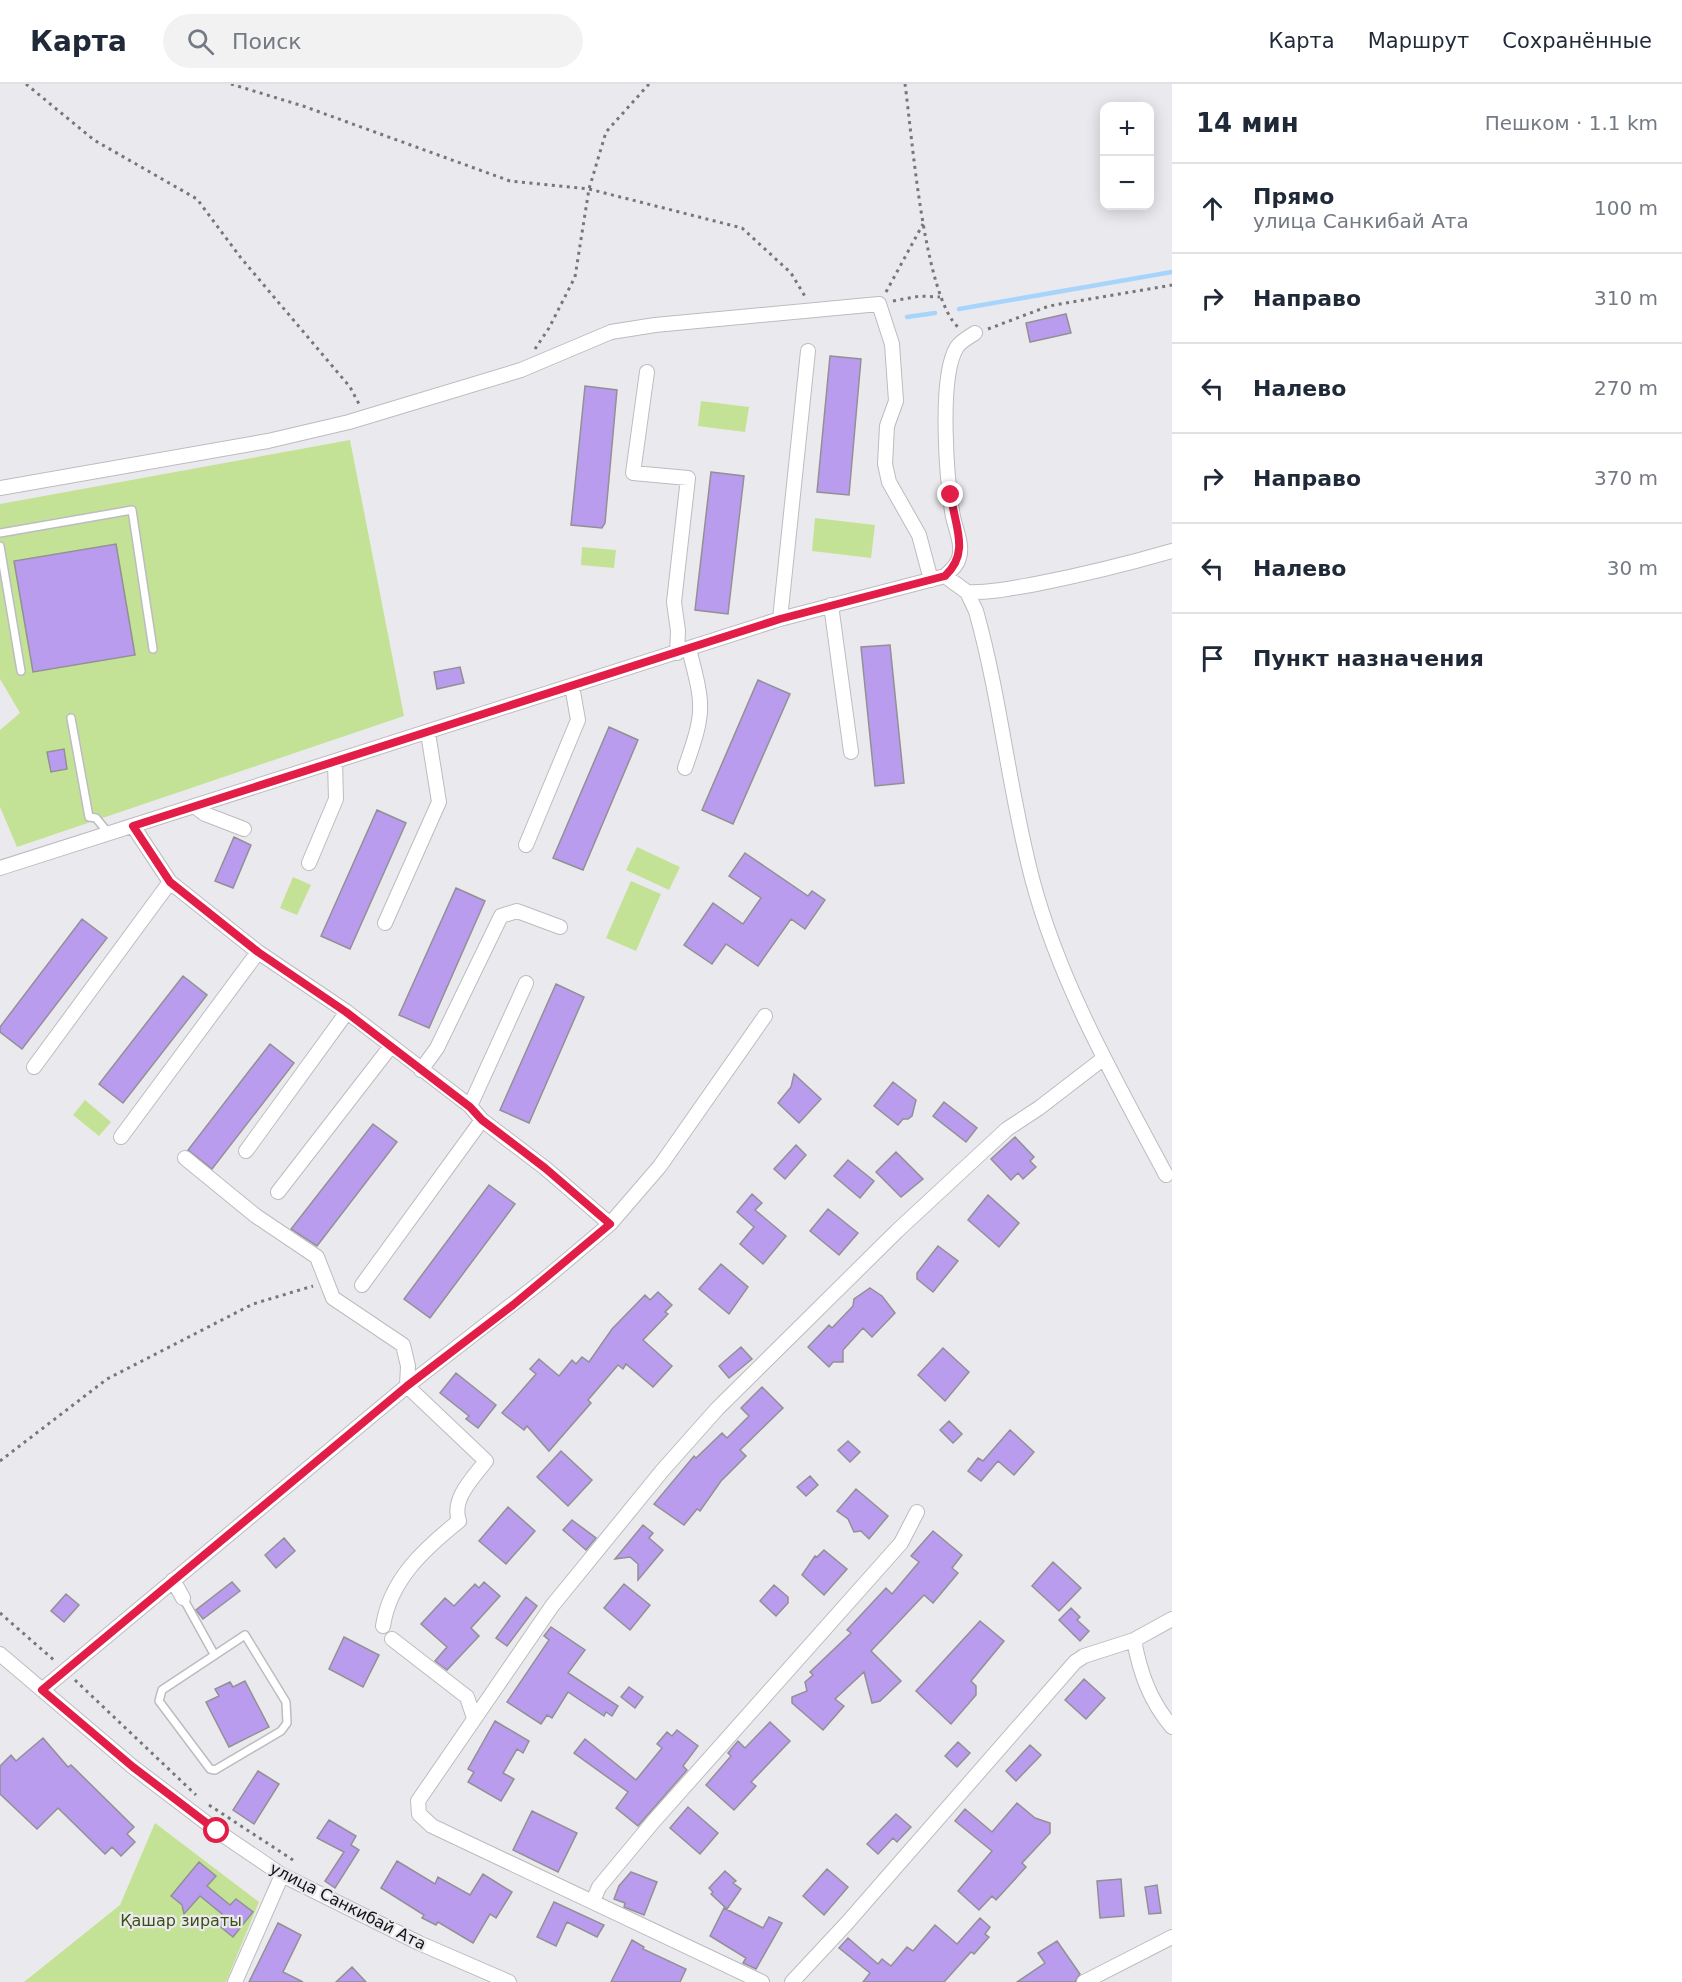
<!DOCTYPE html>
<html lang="ru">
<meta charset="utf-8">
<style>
:root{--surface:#fff;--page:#f2f2f3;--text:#1f2937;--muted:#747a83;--line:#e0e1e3}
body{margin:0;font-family:"DejaVu Sans",sans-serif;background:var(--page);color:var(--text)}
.controls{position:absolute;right:18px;top:18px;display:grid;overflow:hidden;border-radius:12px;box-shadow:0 3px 15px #0003}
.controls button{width:54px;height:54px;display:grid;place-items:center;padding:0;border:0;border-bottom:2px solid var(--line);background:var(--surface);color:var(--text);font:30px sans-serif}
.stop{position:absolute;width:18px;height:18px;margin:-14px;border:4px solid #e11d48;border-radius:50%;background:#fff}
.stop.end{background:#e11d48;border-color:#fff;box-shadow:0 2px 6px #0008}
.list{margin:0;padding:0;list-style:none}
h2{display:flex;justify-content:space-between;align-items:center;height:78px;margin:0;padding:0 24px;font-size:26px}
h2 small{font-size:20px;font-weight:400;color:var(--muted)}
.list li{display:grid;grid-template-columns:39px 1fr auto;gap:18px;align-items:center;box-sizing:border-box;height:90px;padding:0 24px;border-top:2px solid var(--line)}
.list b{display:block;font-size:22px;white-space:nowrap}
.list p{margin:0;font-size:20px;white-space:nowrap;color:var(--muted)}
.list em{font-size:20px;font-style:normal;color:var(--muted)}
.icon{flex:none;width:33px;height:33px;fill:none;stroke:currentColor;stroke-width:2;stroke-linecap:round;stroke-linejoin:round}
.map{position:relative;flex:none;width:1172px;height:1898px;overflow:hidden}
header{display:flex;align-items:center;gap:36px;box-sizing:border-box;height:84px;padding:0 30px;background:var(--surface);border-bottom:2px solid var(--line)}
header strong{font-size:28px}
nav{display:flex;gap:33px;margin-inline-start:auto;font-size:21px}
.search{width:420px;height:54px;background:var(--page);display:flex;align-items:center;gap:15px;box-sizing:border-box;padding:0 21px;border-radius:33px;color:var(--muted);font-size:22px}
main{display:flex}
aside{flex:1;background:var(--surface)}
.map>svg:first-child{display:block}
</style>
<header>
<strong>Карта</strong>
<div class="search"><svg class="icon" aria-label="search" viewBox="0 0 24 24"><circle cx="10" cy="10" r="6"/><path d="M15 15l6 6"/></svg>Поиск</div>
<nav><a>Карта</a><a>Маршрут</a><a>Сохранённые</a></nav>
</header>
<main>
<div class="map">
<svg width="1172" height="1898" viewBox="0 0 1172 1898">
<rect width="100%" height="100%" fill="#eaeaee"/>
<path fill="#c4e295" d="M701,317l48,6 -4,25 -47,-6z
M350,356l54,276 -387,131 -17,-40v-77l20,-17 -20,-34v-175z
M815,434l60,7 -4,33 -59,-7z
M582,463l34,3 -2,18 -33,-3z
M637,763l43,20 -11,23 -43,-20z
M293,793l18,8 -14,30 -17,-7z
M631,797l30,13 -25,57 -30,-13z
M85,1016l26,22 -12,14 -26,-21z
M155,1739l104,79 -33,80h-202l96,-77z"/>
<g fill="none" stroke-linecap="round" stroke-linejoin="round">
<path stroke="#a7d4fa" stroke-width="4.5" d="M959,225l213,-37
M907,233l28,-4"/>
</g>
<path fill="#b99cee" stroke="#929094" stroke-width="1.5" d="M1066,230l5,19 -41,9 -4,-19z
M830,272l31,3 -12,136 -32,-3z
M585,302l32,4 -12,133 -3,5 -31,-3z
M711,388l33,4 -16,138 -33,-4z
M116,460l19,111 -102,17 -19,-111z
M890,561l14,138 -29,3 -14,-139z
M460,583l4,16 -27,6 -3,-17z
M758,596l32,14 -57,130 -31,-14z
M609,643l29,13 -55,130 -30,-12z
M64,665l3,20 -16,3 -4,-20z
M377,726l29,13 -56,126 -29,-13z
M234,753l17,8 -18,43 -18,-7z
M745,769l63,43 4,-5 13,9 -20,29 -14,-10 -33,47 -32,-22 -14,20 -28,-19 29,-42 30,21 18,-26 -32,-22z
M456,804l29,13 -56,127 -30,-13z
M82,835l25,19 -85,111 -22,-17v-5z
M183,892l24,19 -84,108 -24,-19z
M556,900l28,13 -55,126 -29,-13z
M270,960l24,19 -82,106 -24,-19z
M794,990l27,25 -22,24 -21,-20 13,-16z
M893,998l23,18 -4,16 -4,3h-5l-5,6 -24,-19z
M944,1018l33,26 -11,14 -33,-26z
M373,1040l24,18 -80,104 -26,-17z
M1015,1053l19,20 -4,4 6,6 -13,12 -5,-6 -7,7 -20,-21z
M796,1061l10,10 -21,24 -11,-10z
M896,1068l27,27 -22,18 -25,-25z
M848,1076l26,21 -14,17 -26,-22z
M489,1101l26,19 -85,114 -26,-19z
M752,1110l10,9 -7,7 31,26 -23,28 -23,-20 14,-17 -17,-15z
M988,1111l31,28 -20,24 -31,-27z
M828,1125l30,24 -19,22 -29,-24z
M938,1162l20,15 -25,31 -16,-13v-6z
M721,1180l27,23 -19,27 -30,-25z
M870,1204l12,8 13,17 -23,24 -9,-9 -20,22v12h-10l-4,5 -21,-20 21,-22 3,3 21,-22 1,-7z
M658,1208l14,13 -7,7 3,2 -25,26 29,26 -19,21 -27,-23 -3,5 -5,-4 -30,35 3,3 -42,48 -22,-25 -3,4 -22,-17 34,-39 -6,-5 9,-10 20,17 13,-16 4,4 6,-7 7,5 23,-33 33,-34 5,5z
M741,1263l11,12 -23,19 -10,-12z
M943,1264l26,24 -24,29 -27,-26z
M456,1289l40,32 -18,23 -12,-9 3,-3 -29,-23z
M762,1303l21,21 -43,42 6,6 -25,25 -21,30 -3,-2 -13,16 -30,-21 40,-48 2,2 26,-25 5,5 22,-22 -8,-8z
M949,1337l13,13 -9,9 -13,-13z
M1010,1346l24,22 -20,23 -16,-14 -17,20 -13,-10 10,-13 5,3z
M848,1357l12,11 -10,10 -12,-12z
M561,1367l31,29 -24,26 -31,-29z
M810,1392l8,9 -12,11 -9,-9z
M856,1405l32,27 -19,23 -8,-8 -7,1 -6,-13 -11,-8z
M508,1423l27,24 -29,33 -27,-23z
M572,1436l24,18 -10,12 -23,-20z
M643,1441l10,8 -4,5 14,12 -25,30v-16l-8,-7 -15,2z
M933,1447l29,24 -10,13 6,5 -25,30 -9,-8 -53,56 30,30 -21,20 -8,2 -8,-31 -29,27 9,7 -21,24 -31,-27v-6l15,-6 -2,-9 8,-7 -3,-3 41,-39 -4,-3 39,-42 6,6 27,-32 -8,-6z
M284,1454l11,13 -19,17 -11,-13z
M824,1466l23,19 -23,26 -22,-20 13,-19 2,1z
M1053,1478l28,26 -22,23 -27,-25z
M232,1498l8,9 -37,28 -7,-9z
M484,1498l16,14 -29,32 8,8 -32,34 -12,-9 12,-14 -26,-23 24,-26 9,8 21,-22 4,4z
M624,1500l26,21 -20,25 -26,-22z
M774,1501l14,12v6l-12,13 -16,-15z
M66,1510l13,11 -15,17 -13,-11z
M526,1513l11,9 -30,40 -11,-8z
M1071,1524l9,9 -3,3 12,11 -9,10 -21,-21z
M980,1537l24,20 -33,40 5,5v9l-25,29 -35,-33z
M551,1543l34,23 -17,23 50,33 -6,10 -6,-4 -2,4 -36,-24 -16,26 -5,-3 -6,9 -34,-22 42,-62 -5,-4z
M344,1553l35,18 -16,32 -34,-18z
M1084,1595l21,19 -19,21 -21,-19z
M245,1597l24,46 -40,20 -23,-45 13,-6 -4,-7 15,-7 3,5z
M629,1603l14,10 -8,11 -14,-11z
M495,1637l34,20 -6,12 -6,-4 -14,24 11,6 -13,22 -33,-19 6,-10 -6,-3z
M770,1638l20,19 -39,41 5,4 -22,24 -28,-25 25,-29 -3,-3 10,-12 7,7z
M677,1646l21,16 -15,20 4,4 -49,56 -22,-18 12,-16 -54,-39 11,-14 51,41 26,-32 -5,-4 10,-12 5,4z
M43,1654l25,29 3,-2 63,62 -7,7 8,8 -14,14 -9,-9 -7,7 -47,-46 -21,21 -37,-35v-28l11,-11 5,6z
M958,1658l12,11 -13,14 -12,-11z
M1030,1661l11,10 -25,26 -10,-10z
M258,1687l21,13 -25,40 -21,-14z
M1017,1719l18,15 15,5v10l-28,30 4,4 -30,33 -4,-4 -13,14 -21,-19 34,-40 -37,-30 10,-12 27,23z
M688,1723l30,26 -18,21 -30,-26z
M532,1727l45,22 -19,39 -45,-22z
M896,1730l15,13 -14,15 -4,-4 -15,16 -11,-10z
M329,1736l27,16 -5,9 8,5 -24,38 -10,-7 19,-29 -27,-14z
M397,1777l38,23 3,-7 32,18 13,-21 29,18 -16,26 -6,-4 -17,29 -35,-21 -2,3 -14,-7 2,-3 -43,-27z
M199,1778l17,14 -9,10 23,19 6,-6 17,13 -20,25 -17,-14 6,-9 -22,-18 -16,18 -2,-9 -11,-9z
M827,1785l21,18 -24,28 -21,-19z
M725,1787l11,10 -3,2 8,6 -14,20 -16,-15 2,-2 -4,-4z
M631,1788l26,10 -13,33 -20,-8 1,-4 -11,-4 5,-13z
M1121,1795l3,37 -24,2 -3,-37z
M1157,1801l4,28 -12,1 -4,-27z
M554,1818l50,23 -7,12 -30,-15 -11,24 -19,-9z
M724,1824l39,20 6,-11 13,6 -26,46 -13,-6 3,-5 -36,-22z
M980,1834l10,9 -5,7 4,3 -15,17 -3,-2 -27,30h-81l7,-9 -31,-25 9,-10 30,26 4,-5 9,7 16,-19 6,4 22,-26 22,19z
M278,1839l23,12 -18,37 20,10h-54z
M632,1856l12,7 -1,2 43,20 -6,13h-69z
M1057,1857l23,33 -5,8h-58l28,-19 -7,-10z
M352,1883l14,15h-30z"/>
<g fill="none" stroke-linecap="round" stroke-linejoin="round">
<defs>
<path id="lane" d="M0,449l132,-23 21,139
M0,462l21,125
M71,634l18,99 7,1 13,16
M183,1514l31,56
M245,1551l41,67 1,21 -6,8 -66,39 -5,-1 -51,-68 3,-11z"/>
<path id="street" d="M647,288l-14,101 55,5 -14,124 4,29 -1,22
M0,404l268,-47 81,-19 172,-52 90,-38 44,-7 224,-21 13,40 4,57 -9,25 -2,38 4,18 30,53 12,45
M945,492l22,16 9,19c25,89 33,182 57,271 28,104 83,199 133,293
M967,508c23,1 46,-4 69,-8 46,-9 91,-20 136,-33
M831,521l20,147
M780,535l28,-268
M685,684c20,-57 19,-61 4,-119
M194,722l11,8 39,15
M133,742l37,56 88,70 89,60 123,94 12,14 63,48 65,56
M526,761l52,-125 -6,-34
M309,779l27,-64 -1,-38
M0,784l780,-249 165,-43c6,-6 12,-10 14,-18 4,-13 -3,-28 -6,-41 -6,-35 -15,-140 4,-170 4,-6 12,-10 18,-14
M385,839l54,-121 -11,-69
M34,983l136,-185
M421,986l16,-22 64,-132 16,-5 43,16
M470,1022l56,-123
M121,1053l137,-185
M246,1067l101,-139
M185,1074l71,58 61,41 16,41 70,47 5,21 -1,20 79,75c-13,17 -35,38 -27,60 -35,28 -69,59 -76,105
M278,1108l113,-146
M362,1201l120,-165
M173,1496l10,18
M392,1555l75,58 7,21
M1134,1556c6,33 16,61 38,87
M0,1570l133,113 84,64 65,44 137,68 90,39
M42,1606l365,-304 139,-108 64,-54 50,-58 105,-150
M593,1817l6,-14 54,-65 248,-279 16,-31
M235,1898l47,-107
M762,1898l-330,-156 -13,-12 -1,-13 134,-195 110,-135 55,-62 180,-178 110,-102 32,-21 65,-50
M792,1898l55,-59 228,-261 9,-6 50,-16 38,-21
M1084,1898l88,-45"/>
</defs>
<use href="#lane" stroke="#bcbcc0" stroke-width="10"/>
<use href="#street" stroke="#bcbcc0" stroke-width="16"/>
<path stroke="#777779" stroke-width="3" stroke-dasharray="3 4.5" stroke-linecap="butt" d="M26,0l68,56 103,59 44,59 109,129 9,17
M231,0l72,22 207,75 79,8 153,39 49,45 15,25
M905,0c7,51 19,214 54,244
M886,208l37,-68
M893,217l27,-5 20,1
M988,245l61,-23 123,-21
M535,265l14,-21 26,-51 14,-88 17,-57 43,-48
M0,1377l107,-82 146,-75 60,-18
M0,1529l55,48
M75,1596l121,115
M209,1721l84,55"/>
<use href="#lane" stroke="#fff" stroke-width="7"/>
<use href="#street" stroke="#fff" stroke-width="14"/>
</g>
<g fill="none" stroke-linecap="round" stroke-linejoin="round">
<path stroke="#e11d48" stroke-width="8" d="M217,1747l-84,-64 -91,-77 365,-304 106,-81 97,-81 -65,-56 -63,-48 -12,-13 -124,-95 -88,-60 -88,-70 -37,-56 647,-207 165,-43c26,-24 9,-51 6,-81"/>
</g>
<g text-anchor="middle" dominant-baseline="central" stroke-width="4.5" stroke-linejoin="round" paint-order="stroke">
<g font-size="16" fill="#121213" stroke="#eaeaee">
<text transform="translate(348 1822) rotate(27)">улица Санкибай Ата</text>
</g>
<g font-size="16" fill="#3c5012" stroke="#eaeaee">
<text x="181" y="1836">Қашар зираты</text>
</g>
</g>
</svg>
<div class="controls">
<button>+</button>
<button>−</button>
</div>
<div class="stop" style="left:217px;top:1747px"></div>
<div class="stop end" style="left:951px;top:411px"></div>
</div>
<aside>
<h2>14 мин<small>Пешком · 1.1 km</small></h2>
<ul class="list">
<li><svg class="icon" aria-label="ahead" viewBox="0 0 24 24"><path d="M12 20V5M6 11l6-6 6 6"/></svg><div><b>Прямо</b><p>улица Санкибай Ата</p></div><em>100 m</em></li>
<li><svg class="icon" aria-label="right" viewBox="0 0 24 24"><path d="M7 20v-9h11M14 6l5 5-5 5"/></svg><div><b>Направо</b></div><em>310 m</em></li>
<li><svg class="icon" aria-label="left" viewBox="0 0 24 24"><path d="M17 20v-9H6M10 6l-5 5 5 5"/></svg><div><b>Налево</b></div><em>270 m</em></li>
<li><svg class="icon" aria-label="right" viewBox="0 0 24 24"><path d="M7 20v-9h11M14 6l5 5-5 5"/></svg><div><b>Направо</b></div><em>370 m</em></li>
<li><svg class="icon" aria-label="left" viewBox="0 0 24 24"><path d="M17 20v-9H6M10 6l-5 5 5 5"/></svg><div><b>Налево</b></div><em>30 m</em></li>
<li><svg class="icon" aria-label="arrive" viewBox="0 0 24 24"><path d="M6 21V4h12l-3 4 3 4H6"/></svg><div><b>Пункт назначения</b></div></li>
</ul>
</aside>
</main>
